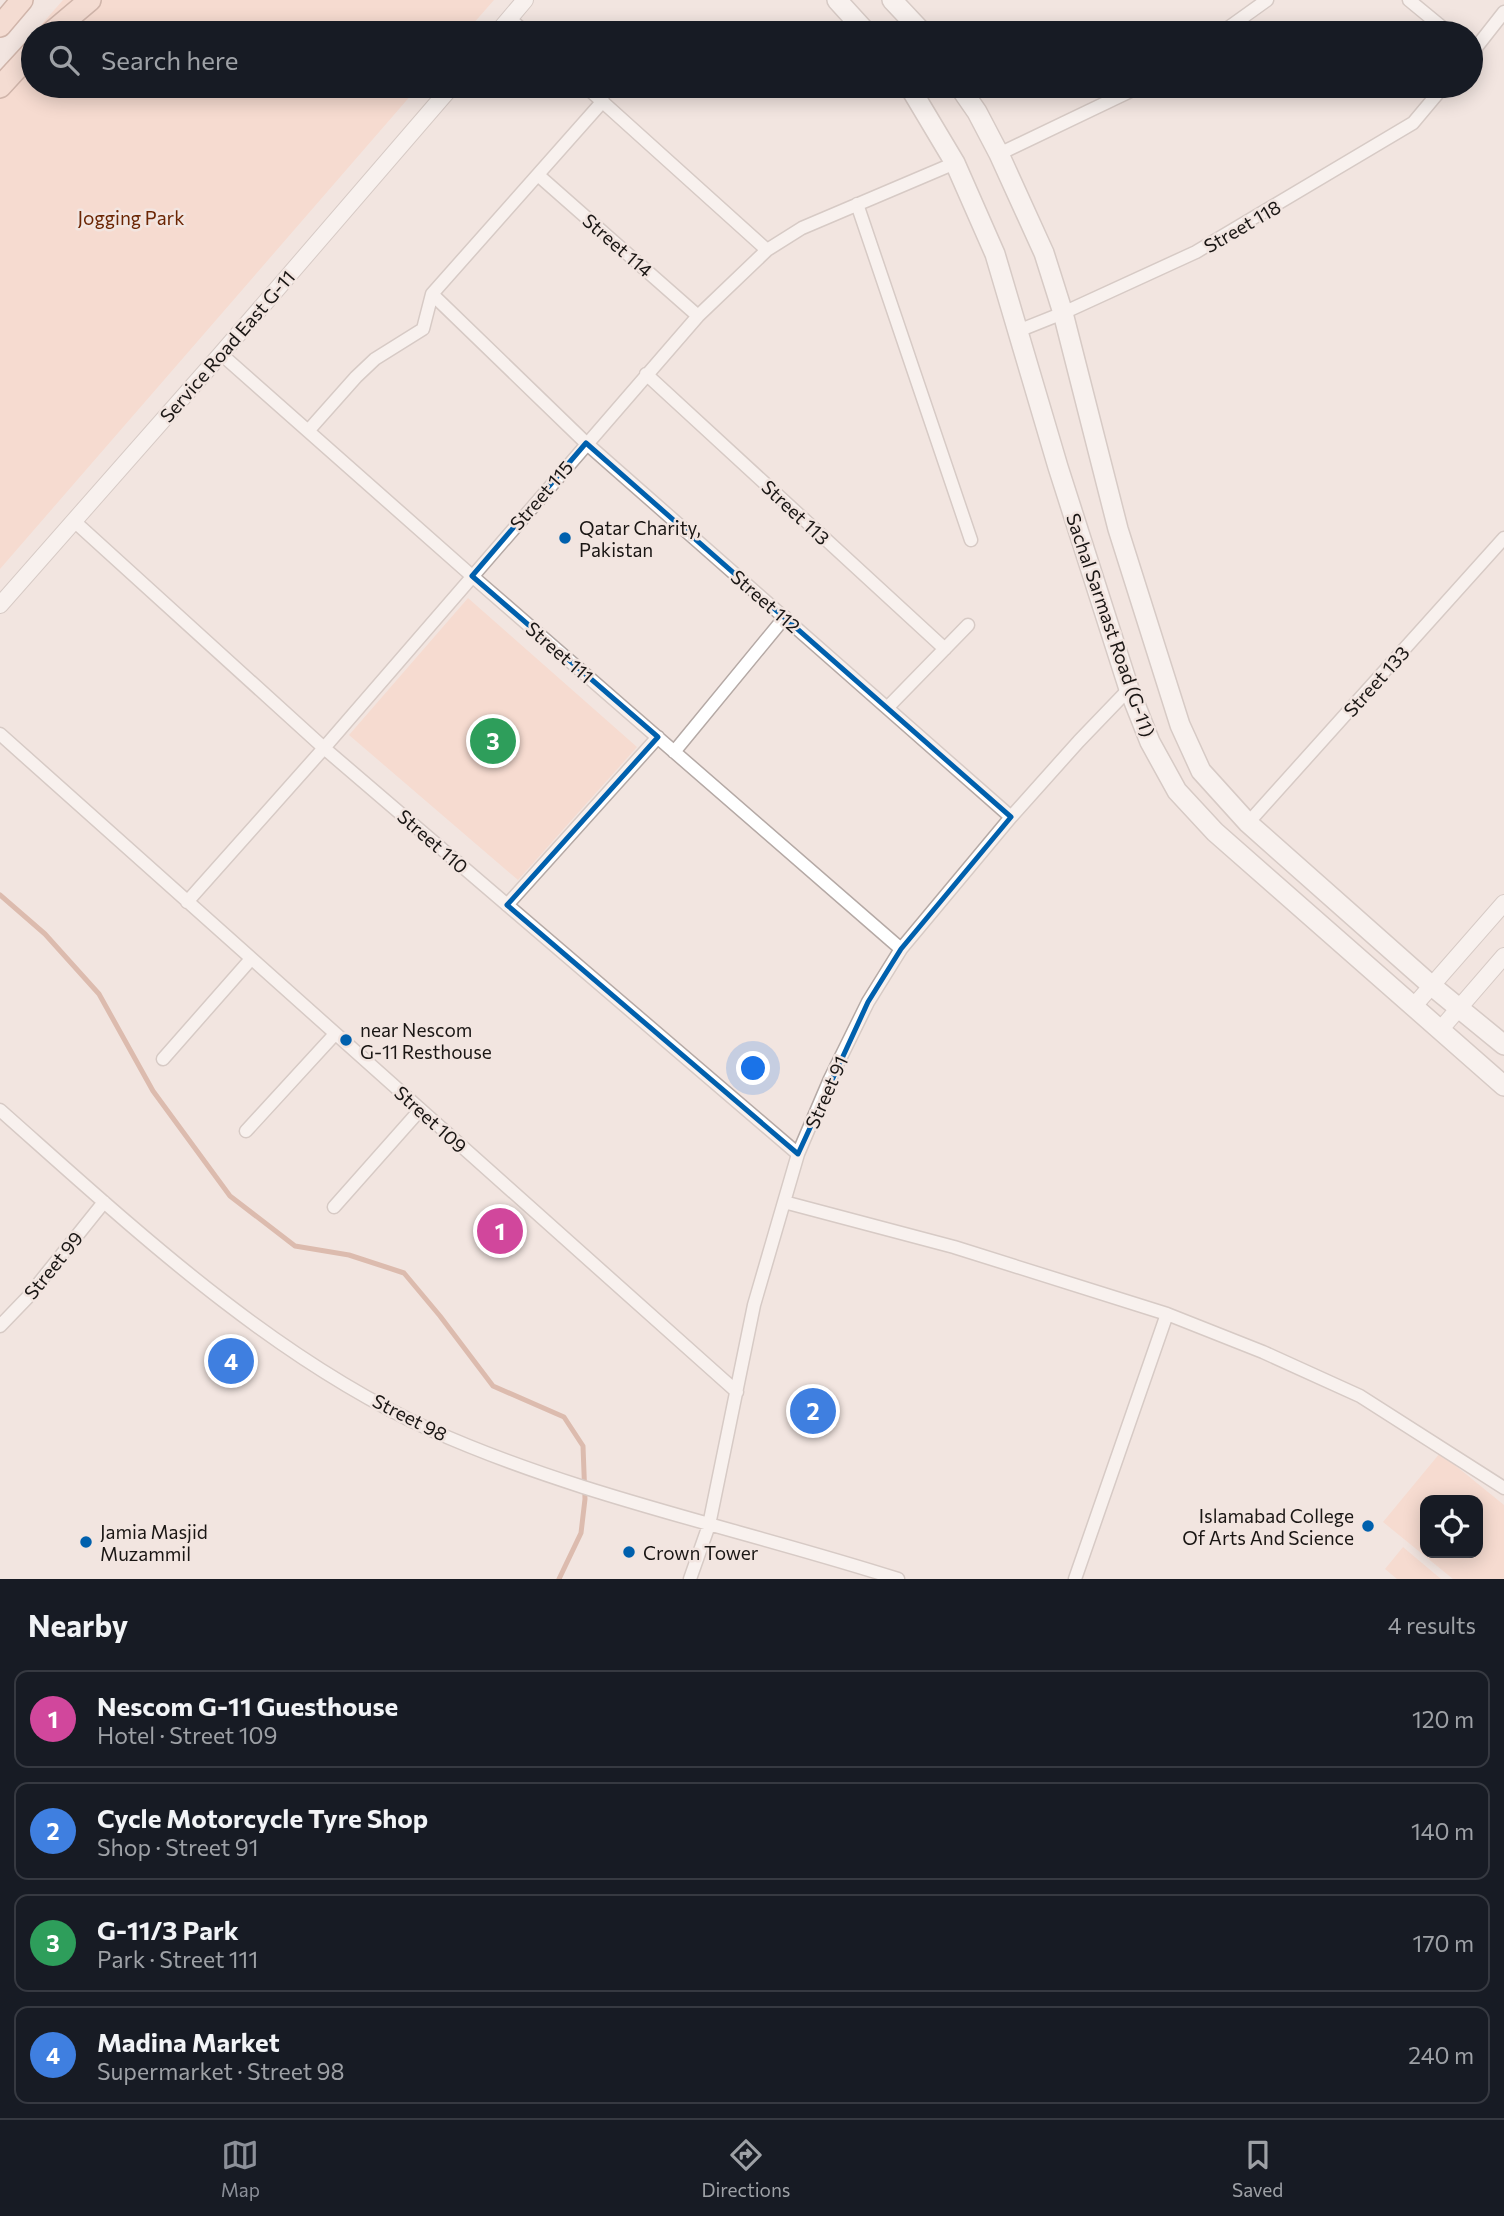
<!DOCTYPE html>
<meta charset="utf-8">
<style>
:root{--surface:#171b24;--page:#242831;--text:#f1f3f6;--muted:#9ea1a6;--line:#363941;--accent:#8c9099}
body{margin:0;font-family:Commissioner,sans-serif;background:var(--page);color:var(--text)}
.controls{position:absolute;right:21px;bottom:21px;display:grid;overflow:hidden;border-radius:14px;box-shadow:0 4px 18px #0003}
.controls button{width:63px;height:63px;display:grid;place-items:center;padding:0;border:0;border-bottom:2px solid var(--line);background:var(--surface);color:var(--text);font:35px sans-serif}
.you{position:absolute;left:754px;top:1069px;width:24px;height:24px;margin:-18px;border:5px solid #fff;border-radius:50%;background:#1a73e8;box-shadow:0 0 0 10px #1a73e833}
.badge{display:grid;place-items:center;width:46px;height:46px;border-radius:50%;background:var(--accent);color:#fff;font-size:23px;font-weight:700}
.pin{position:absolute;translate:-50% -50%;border:4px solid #fff;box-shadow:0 2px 7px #0006}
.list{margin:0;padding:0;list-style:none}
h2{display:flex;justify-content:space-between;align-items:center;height:91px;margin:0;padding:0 28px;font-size:30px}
h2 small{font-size:23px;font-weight:400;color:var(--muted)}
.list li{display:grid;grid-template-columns:46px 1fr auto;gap:21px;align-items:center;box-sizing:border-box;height:98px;margin:0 14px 14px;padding:0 14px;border:2px solid var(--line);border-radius:14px}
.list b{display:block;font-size:26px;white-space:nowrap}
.list p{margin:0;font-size:23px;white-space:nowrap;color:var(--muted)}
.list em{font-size:23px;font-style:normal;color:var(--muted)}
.icon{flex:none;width:38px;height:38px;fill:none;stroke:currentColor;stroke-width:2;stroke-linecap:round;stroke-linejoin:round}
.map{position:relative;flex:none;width:1504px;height:1579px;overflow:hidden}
.search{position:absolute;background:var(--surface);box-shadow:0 4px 18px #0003;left:21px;right:21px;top:21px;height:77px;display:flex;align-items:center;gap:18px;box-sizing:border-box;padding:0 24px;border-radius:38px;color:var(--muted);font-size:26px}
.sheet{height:539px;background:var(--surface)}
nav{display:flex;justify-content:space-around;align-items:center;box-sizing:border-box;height:98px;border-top:2px solid var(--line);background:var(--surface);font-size:19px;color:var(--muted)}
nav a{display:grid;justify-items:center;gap:4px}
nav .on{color:var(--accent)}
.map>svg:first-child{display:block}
</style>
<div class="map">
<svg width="1504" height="1579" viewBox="0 0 1504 1579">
<rect width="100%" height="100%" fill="#f2e5e0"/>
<path fill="#facebd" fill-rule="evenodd" d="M63,0h431l-29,33h-431z
M33,34v52h386l-419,483v-497z
M468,598l169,149 -119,133 -169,-145z
M1440,1453l64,52v74h-51l-70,-57zM1425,1500h53v53h-53z
M1403,1547l38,32h-44l-12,-10z"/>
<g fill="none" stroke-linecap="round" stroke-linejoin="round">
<path stroke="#c28872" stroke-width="5" d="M0,895l45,39 54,60 54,97 77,105 65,50 54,9 55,18 36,43 53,70 71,31 19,29 2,53 -4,34 -22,46"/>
<defs>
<path id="minor" d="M1409,0l40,33
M510,19l16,14
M1221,33l46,-33
M1471,54l33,-42
M585,86l182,164
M999,154l142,-68
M538,175l160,141
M857,204l114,336
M432,294l154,149 425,374
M1018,331l45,-18 133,-61 217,-129 31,-37
M221,354l251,222 429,373
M646,374l299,275
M308,431l48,-54 19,-18 48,-30 9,-35 171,-193
M74,521l250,227 474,406
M887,708l81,-83
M0,734l737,658
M674,752l111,-135
M1248,823l256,-285
M187,902l137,-154 374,-432 69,-66 35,-22 153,-65
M507,905l151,-168
M163,1059l88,-100
M0,1110c131,116 270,247 431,320 150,67 311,99 467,149
M246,1131l89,-97
M784,1202l170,45 213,67 96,38 97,44 144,92
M334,1207l86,-97
M0,1326l27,-28 77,-96
M690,1579l19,-54 45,-220 44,-151 32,-75 38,-77 33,-53 110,-132 68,-76 50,-52
M1075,1579l92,-265"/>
<path id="tertiary" d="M497,33l28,-33
M0,605l221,-251 231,-268
M1413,1007l91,-104
M1440,1030l64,-74"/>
<path id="secondary" d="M837,0l30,33
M892,0l31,33
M909,86l46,77 40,91 63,213 71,222 21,53 27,49 38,41 289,254
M959,86l18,26 22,42 45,99 19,60 55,216 62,196 21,46 47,52 184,163 72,59"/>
<path id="primary" d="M0,26l22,-26
M51,33l39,-33
M0,87l33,-36"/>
</defs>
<use href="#minor" stroke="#b5a9a5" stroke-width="15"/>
<use href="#tertiary" stroke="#b5a9a5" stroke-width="18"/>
<use href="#secondary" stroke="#b5a9a5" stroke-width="22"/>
<use href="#primary" stroke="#a67a69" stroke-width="24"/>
<use href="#minor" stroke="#fff" stroke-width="12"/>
<use href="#tertiary" stroke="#fff" stroke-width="16"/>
<use href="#secondary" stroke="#fff" stroke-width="19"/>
<use href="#primary" stroke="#f7d0c1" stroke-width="21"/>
</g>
<path d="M0 0H1504V1579H0ZM586,443l425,374 -110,132 -33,53 -70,152 -291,-249 151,-168 -186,-161z" fill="#f2e5e0" fill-opacity=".55" fill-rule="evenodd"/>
<path fill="none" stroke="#0060ad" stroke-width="5" stroke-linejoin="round" d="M586,443l425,374 -110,132 -33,53 -70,152 -291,-249 151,-168 -186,-161z"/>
<g fill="#0060ad" stroke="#f2e5e0" stroke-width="2.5">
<circle cx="565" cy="538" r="7"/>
<circle cx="346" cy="1040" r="7"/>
<circle cx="1368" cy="1526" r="7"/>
<circle cx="86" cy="1542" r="7"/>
<circle cx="629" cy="1552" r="7"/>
</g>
<g text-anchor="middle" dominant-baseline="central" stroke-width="5" stroke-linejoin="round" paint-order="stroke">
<g font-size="19" fill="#6b2503" stroke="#f2e5e0">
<text x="131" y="217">Jogging Park</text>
</g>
<g font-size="19" fill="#1a1614" stroke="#f2e5e0">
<text transform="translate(1242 226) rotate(-30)">Street 118</text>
<text transform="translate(618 245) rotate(41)">Street 114</text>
<text transform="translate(227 346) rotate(-49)">Service Road East G-11</text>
<text transform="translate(541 495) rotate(-49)">Street 115</text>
<text transform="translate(796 512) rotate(43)">Street 113</text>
<text transform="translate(766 601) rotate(41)">Street 112</text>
<text transform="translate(1111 625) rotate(71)">Sachal Sarmast Road (G-11)</text>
<text transform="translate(560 652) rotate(41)">Street 111</text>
<text transform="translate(1376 681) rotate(-48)">Street 133</text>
<text transform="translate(433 841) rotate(41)">Street 110</text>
<text transform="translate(826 1092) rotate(-66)">Street 91</text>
<text transform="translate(431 1119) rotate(42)">Street 109</text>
<text transform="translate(53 1265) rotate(-51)">Street 99</text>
<text transform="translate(410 1417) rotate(27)">Street 98</text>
</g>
<g font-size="19" fill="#1a1614" stroke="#f2e5e0" text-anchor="start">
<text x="579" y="527">Qatar Charity,<tspan x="579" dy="22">Pakistan</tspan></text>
<text x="360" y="1029">near Nescom<tspan x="360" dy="22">G-11 Resthouse</tspan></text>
<text x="1354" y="1515" text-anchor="end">Islamabad College<tspan x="1354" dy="22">Of Arts And Science</tspan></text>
<text x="100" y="1531">Jamia Masjid<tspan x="100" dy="22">Muzammil</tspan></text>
<text x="643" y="1552">Crown Tower</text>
</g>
</g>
</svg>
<div class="controls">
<button><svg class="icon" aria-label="locate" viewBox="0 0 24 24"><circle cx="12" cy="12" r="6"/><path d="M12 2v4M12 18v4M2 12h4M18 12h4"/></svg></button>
</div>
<div class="you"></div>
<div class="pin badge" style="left:500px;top:1231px;background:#d1479c">1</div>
<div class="pin badge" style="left:813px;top:1411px;background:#3f7fe0">2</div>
<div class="pin badge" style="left:493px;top:741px;background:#2e9e5b">3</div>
<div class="pin badge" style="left:231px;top:1361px;background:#3f7fe0">4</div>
<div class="search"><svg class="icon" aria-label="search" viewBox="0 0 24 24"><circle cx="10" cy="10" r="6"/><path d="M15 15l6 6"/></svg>Search here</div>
</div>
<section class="sheet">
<h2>Nearby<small>4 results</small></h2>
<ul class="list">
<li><span class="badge" style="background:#d1479c">1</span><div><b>Nescom G-11 Guesthouse</b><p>Hotel · Street 109</p></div><em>120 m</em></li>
<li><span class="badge" style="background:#3f7fe0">2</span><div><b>Cycle Motorcycle Tyre Shop</b><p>Shop · Street 91</p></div><em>140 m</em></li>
<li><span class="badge" style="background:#2e9e5b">3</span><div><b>G-11/3 Park</b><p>Park · Street 111</p></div><em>170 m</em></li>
<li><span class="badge" style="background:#3f7fe0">4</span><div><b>Madina Market</b><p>Supermarket · Street 98</p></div><em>240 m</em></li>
</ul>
</section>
<nav>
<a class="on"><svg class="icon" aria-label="map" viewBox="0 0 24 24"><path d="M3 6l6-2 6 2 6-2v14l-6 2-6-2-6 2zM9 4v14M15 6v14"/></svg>Map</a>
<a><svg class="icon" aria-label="directions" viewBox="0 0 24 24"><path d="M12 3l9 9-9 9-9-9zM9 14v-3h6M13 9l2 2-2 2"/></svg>Directions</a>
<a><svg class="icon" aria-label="saved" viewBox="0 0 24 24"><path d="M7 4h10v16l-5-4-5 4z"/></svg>Saved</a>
</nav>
